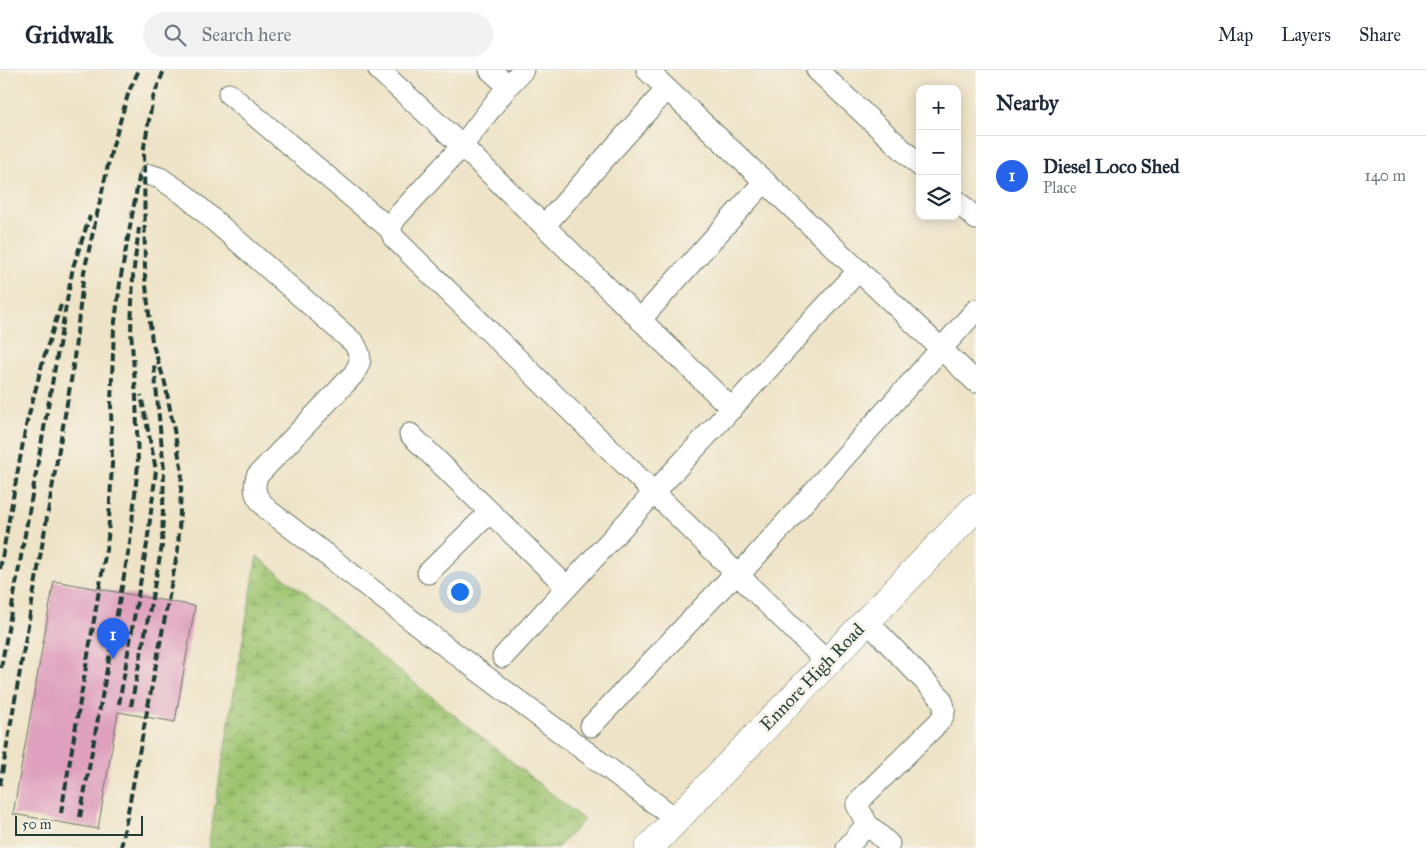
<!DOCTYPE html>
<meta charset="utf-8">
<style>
:root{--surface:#fff;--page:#f2f2f3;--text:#1f2937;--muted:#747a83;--line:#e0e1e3;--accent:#2563eb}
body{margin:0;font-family:"IM FELL Great Primer",serif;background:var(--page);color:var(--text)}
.controls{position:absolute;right:15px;top:15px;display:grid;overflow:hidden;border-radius:10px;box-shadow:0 2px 12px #0003}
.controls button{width:45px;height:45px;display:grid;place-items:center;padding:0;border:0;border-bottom:1px solid var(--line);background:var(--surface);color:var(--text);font:25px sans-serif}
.scale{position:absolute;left:15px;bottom:12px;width:128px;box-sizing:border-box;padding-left:5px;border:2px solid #1f3d34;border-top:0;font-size:14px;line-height:18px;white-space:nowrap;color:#1f3d34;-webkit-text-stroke:4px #f7f3e8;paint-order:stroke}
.you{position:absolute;left:459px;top:521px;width:18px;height:18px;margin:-12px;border:4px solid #fff;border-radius:50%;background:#1a73e8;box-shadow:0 0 0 8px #1a73e833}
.badge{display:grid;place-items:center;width:32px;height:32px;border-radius:50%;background:var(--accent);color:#fff;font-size:16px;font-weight:700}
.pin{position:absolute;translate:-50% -41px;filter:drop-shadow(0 1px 2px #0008)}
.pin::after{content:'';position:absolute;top:26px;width:18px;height:15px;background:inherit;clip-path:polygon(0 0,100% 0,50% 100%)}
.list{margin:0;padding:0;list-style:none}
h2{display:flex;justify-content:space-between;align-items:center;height:65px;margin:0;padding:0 20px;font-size:21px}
h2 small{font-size:16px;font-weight:400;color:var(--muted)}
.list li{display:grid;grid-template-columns:32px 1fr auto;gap:15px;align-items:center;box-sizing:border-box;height:80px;padding:0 20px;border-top:1px solid var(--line)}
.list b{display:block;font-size:19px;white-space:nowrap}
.list p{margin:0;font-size:16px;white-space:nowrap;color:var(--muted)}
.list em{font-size:16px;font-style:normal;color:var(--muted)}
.icon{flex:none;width:28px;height:28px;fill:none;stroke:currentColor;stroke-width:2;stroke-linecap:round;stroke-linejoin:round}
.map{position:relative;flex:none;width:976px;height:778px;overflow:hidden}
header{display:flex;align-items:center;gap:30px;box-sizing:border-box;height:70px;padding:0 25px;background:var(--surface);border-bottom:1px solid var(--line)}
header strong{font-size:24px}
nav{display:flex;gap:28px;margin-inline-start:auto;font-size:18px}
.search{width:350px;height:45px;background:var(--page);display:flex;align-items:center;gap:12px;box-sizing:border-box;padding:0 18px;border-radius:28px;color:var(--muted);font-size:19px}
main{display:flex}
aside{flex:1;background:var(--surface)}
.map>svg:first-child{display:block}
</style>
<header>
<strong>Gridwalk</strong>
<div class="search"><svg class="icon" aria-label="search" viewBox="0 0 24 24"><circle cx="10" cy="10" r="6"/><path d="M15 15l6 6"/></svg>Search here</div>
<nav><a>Map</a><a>Layers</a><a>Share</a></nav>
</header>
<main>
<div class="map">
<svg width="976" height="778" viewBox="0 0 976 778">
<defs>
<pattern id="wetland-marsh" width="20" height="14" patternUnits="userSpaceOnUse" patternTransform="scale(1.25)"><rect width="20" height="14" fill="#9ec46f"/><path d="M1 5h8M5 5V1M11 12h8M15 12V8" fill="none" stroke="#80a05c"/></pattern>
</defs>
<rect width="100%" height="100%" fill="#f7f3e8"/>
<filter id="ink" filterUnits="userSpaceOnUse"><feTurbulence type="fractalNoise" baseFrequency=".02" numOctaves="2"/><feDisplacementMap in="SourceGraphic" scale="10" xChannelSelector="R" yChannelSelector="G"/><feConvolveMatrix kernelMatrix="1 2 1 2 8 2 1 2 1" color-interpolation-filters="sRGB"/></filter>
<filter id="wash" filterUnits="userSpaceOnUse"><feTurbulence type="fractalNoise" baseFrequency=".0096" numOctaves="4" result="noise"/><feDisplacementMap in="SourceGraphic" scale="20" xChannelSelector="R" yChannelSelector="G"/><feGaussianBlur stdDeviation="1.12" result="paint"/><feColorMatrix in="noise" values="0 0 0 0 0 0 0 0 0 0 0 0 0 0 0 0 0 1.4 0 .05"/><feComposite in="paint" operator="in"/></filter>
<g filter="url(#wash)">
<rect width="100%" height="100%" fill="#eee3c6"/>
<path fill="url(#wetland-marsh)" stroke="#5e8052" d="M257,486l327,264 -27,28h-349z"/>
<g id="blocks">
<path fill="#dfa1be" d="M54,511l141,25 -20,116 -57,-10 -20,117 -85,-15z"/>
</g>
</g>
<g filter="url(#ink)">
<use href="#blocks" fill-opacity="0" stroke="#677767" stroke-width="1"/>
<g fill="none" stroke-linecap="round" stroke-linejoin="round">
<defs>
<path id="minor" d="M379,0l83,76 270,263
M490,0l18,16
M523,0l-15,16 -46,60 -67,73 -5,10 4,9 433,424
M647,0l329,312
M817,0l103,96
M229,24l161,135
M150,105l10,3 25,17 169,148c8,14 8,18 -1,32l-96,101c-5,17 0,22 11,34l181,139 227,170
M957,131l19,18
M544,156l123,-137
M640,250l125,-139
M410,364l157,153
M428,503l62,-61
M867,551l73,76c6,11 6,17 -2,26l-74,73 -7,9 10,19 22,20
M503,587l356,-387
M591,656l137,-145 10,-5 238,-266
M847,778l20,-24"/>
<path id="major" d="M649,778l327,-341"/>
</defs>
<use href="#minor" stroke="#677767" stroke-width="23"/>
<use href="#major" stroke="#677767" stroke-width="29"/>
<use href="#minor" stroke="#fff" stroke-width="21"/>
<use href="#major" stroke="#fff" stroke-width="28"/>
<path stroke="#1f3d34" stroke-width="4" stroke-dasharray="8 4" stroke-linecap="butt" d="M0,499l26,-143 18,-69 17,-52
M1,598l72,-401 17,-51
M119,634l28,-160 9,-74 -15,-75
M131,636l31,-160 2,-76 -10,-105
M0,715l72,-410 12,-103 27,-120 18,-61 10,-21
M61,743l47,-275 4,-74 -1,-62 3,-73 7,-53 19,-104
M80,747l50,-274 8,-79 -2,-68 -5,-65 2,-55 6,-48
M121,778l57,-299 4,-77 -17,-89 -13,-41 -7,-66 -1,-129 9,-49 11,-28"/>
</g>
</g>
<g text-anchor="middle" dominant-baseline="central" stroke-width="5" stroke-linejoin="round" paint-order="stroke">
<g font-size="18" fill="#1f3d34" stroke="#f7f3e8">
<text transform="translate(812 607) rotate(-46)">Ennore High Road</text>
</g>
</g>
</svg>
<div class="controls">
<button>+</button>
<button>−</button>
<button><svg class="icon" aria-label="layers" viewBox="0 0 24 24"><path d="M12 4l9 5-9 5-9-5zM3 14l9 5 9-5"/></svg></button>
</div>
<div class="scale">50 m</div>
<div class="you"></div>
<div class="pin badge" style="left:113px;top:589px">1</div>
</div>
<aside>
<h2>Nearby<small></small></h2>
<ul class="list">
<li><span class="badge">1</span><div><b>Diesel Loco Shed</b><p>Place</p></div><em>140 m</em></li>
</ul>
</aside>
</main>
